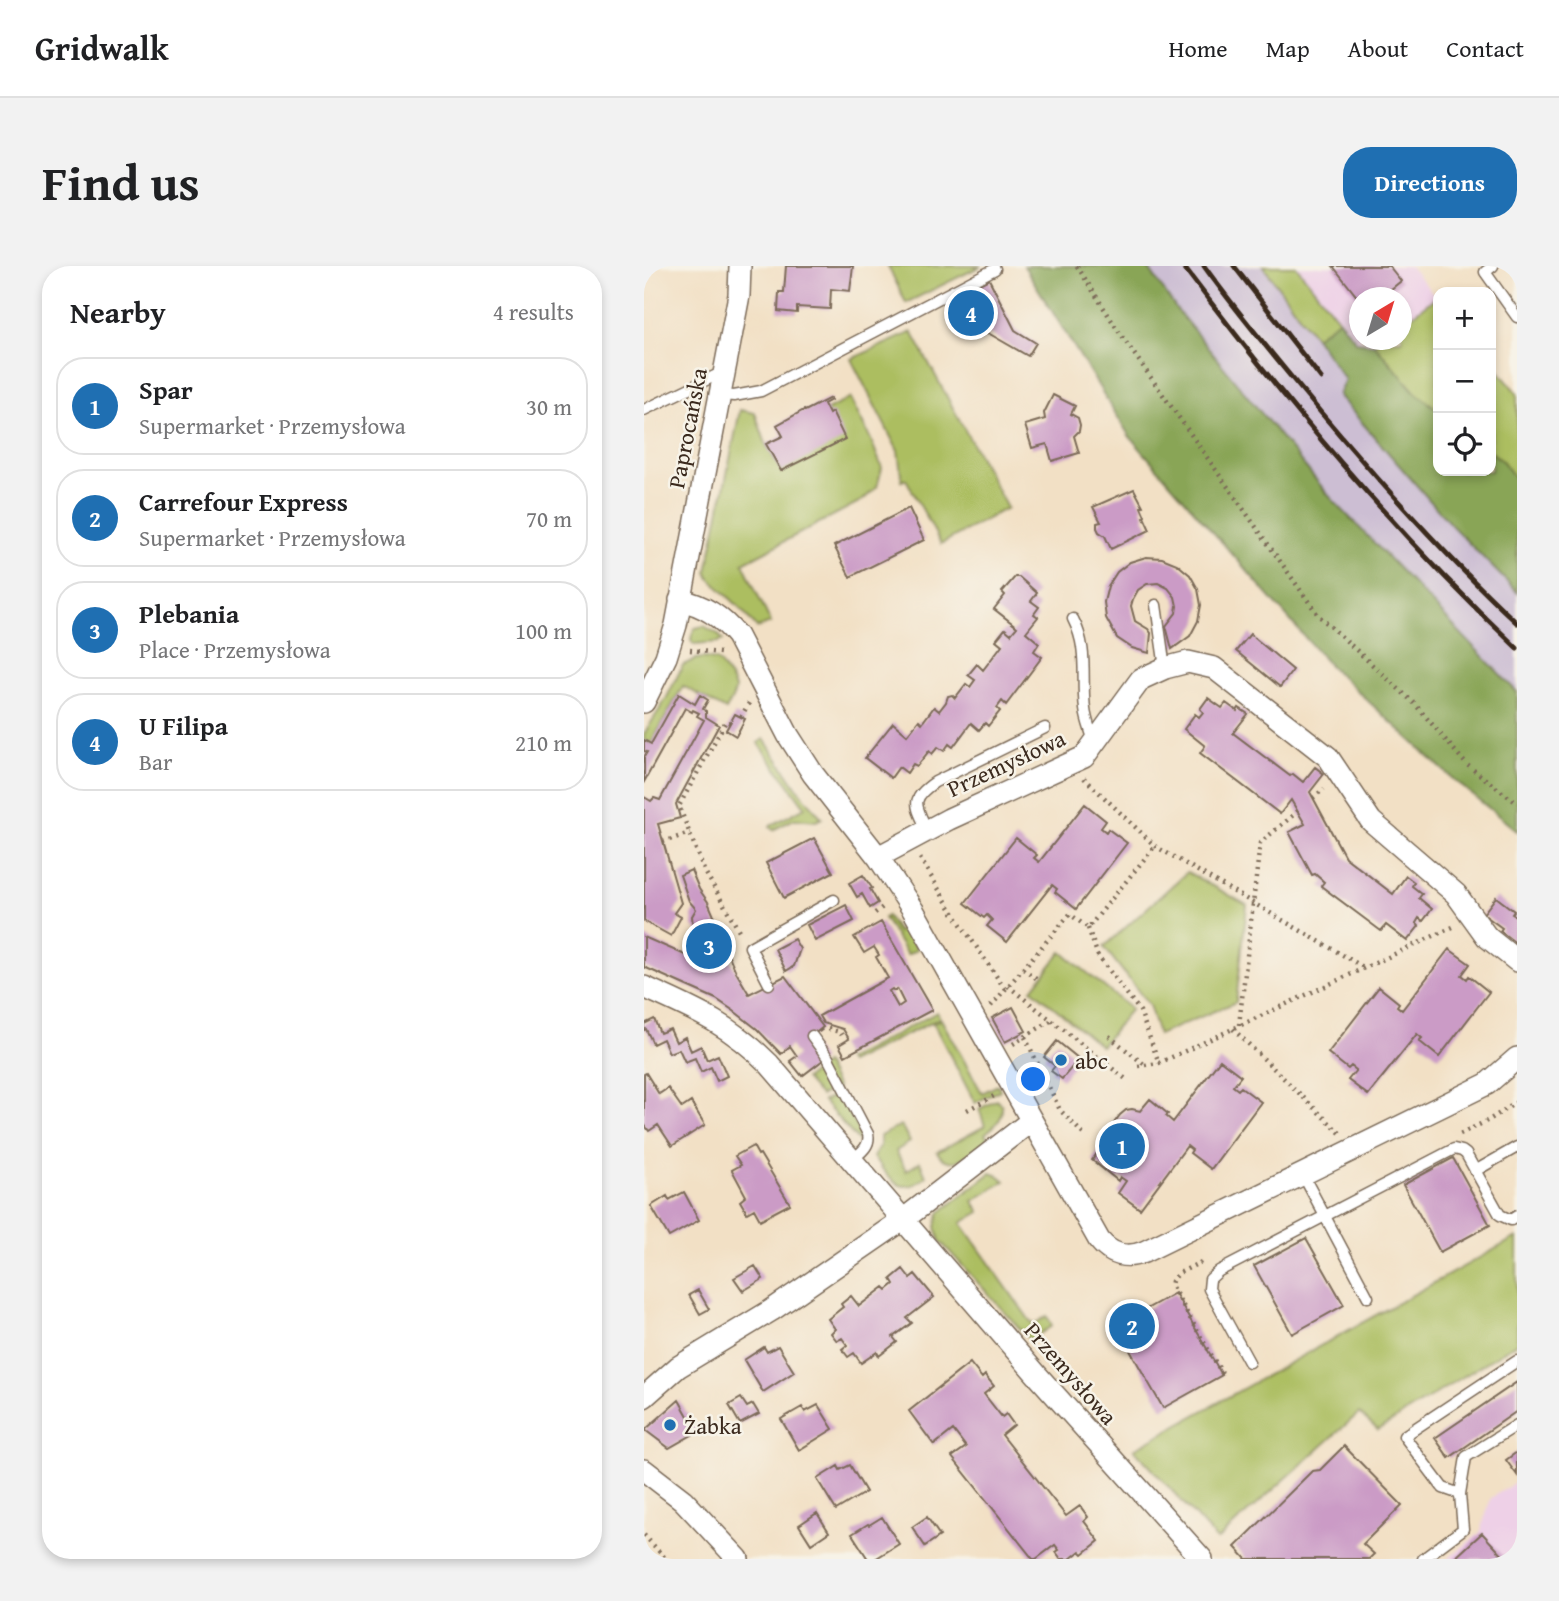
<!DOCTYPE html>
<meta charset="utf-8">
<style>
:root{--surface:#fff;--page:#f2f2f2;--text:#202124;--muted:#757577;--line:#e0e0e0;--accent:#1f6fb2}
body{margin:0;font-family:"Gentium Book Plus",serif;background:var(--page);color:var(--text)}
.controls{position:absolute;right:21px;top:21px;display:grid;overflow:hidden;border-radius:14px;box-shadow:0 4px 10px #0003}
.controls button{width:63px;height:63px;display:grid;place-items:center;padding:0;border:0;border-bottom:2px solid var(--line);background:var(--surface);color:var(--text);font:35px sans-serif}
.compass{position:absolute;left:705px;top:21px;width:63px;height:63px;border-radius:50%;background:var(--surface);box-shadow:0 4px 10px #0003;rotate:38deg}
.you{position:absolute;left:390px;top:814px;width:24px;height:24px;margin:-18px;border:5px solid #fff;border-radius:50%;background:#1a73e8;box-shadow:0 0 0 10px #1a73e833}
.badge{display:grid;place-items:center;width:46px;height:46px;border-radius:50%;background:var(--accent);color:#fff;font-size:23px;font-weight:700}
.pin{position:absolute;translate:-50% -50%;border:4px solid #fff;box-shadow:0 2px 7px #0006}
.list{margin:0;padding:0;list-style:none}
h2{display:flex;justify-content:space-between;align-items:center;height:91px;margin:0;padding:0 28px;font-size:30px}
h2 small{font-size:23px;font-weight:400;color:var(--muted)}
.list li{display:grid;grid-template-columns:46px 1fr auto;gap:21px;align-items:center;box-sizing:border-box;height:98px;margin:0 14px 14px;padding:0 14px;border:2px solid var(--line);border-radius:28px}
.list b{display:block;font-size:26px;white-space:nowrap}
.list p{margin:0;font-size:23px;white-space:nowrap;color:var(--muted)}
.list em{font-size:23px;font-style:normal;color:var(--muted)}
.icon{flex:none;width:38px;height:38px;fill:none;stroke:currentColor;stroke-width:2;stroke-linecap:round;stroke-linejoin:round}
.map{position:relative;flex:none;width:873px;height:1293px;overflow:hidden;border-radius:28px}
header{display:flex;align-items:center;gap:42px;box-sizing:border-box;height:98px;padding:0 35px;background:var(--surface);border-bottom:2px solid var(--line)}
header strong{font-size:33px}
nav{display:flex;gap:38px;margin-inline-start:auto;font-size:24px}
.intro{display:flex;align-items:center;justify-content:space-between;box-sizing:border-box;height:168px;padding:0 42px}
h1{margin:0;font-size:49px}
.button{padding:18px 32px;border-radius:28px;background:var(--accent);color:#fff;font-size:24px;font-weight:700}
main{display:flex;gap:42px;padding:0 42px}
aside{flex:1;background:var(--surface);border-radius:28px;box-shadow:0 4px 10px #0003}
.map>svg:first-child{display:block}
</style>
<header>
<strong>Gridwalk</strong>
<nav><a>Home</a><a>Map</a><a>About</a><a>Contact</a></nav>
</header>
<div class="intro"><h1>Find us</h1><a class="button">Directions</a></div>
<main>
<aside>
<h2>Nearby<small>4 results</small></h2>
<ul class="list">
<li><span class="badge">1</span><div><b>Spar</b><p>Supermarket · Przemysłowa</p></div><em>30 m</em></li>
<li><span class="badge">2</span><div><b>Carrefour Express</b><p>Supermarket · Przemysłowa</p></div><em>70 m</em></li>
<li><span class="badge">3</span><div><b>Plebania</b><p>Place · Przemysłowa</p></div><em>100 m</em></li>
<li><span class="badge">4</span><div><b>U Filipa</b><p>Bar</p></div><em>210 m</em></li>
</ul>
</aside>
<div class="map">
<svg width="873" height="1293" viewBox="0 0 873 1293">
<rect width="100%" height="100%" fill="#f7f3e8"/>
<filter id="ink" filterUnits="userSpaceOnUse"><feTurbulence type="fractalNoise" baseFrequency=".0143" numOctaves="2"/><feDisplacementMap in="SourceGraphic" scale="14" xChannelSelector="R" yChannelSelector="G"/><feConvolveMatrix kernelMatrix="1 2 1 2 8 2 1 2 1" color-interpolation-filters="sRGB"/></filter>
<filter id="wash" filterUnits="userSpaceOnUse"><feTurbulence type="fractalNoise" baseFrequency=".00686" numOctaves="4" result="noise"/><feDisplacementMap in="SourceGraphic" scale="28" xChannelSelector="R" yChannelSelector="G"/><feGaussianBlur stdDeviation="1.57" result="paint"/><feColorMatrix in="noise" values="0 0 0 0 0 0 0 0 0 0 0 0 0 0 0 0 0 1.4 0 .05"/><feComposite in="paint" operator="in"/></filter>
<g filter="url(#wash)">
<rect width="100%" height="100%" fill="#f2e0c5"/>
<path fill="#eed0e7" d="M652,0h114l26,31 -34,26v-25h-42v42h20l-6,4 -17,-2z
M873,1215v78h-70l33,-26 11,-35z"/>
<path fill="#ccbed3" d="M503,0h116l82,114 -6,16 113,130 65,66v100l-187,-195 -153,-187z"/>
<path fill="#acbe61" stroke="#747440" stroke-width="2" d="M244,0h93l-75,37z
M619,0h33l43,54 -24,17z
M792,31l2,3v110l-23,-18 -41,-48 6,-4h22v-17z
M268,66l95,176 -66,36 -35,-65 -4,2 -4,-30 -47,-92z
M847,96l26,31v88l-14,-19 -12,-10z
M206,132l21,42 11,28 -5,19 -14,13 -120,63 28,60 -14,5 -18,-21 -29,-28 -3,-7 33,-162 15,3 11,31 15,27 46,-61z
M60,360l14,8 5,6 -4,2 -25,2c-6,-3 -1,-11 1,-16z
M61,392c1,0 10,2 11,2 5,3 18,23 19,29 0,7 -6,15 -9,21l-43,-24 -32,58 -7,-4v-6l22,-35 17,-34 13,-6z
M120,473l36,53 22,26 -6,3 -22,-2 -21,11 -3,-4 35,-19 -47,-64z
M543,606l60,33 -11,97 -78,33 -9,-30 -45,-58z
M243,650l11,16 6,-4 13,22 -10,5 -23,-37z
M418,686l69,57 -30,37 -69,-57z
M293,746l3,6 -8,4 -83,41 -2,-3z
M297,753l41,74 16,-8 2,5 -25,13 -42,-80z
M181,798l12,24 -17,8 -15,-17z
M195,828l23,42 -2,7 -37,-42z
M353,834l5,5c1,16 -6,19 -17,29l4,6c-14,10 -38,35 -52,12l48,-26 -6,-17z
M257,859l9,17 -14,9 10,20 14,-9 6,15c-27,22 -36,0 -53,-20l7,-11v-10z
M347,907l8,3 6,5 -32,20 7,11 -19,11 72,102 14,-9 5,10 -22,14 -90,-99 -4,-14 3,-14z
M873,971v106l-139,87 -19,-17 -142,127 -83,-91z"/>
<path fill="#89a557" stroke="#62683a" stroke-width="2" d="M380,0h123l30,44 153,187 187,195v139l-63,-51 -124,-114 -200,-229z
M695,54l18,22 17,2 41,48 23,18v61h53v-19l12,10 14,19v111l-65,-66 -114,-131 7,-15 -30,-43z"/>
<g id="blocks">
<path fill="#cb9bc6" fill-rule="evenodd" d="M142,0h67l-3,25 -19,-2 -1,20 -33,-2v6l-19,-2 1,-19h5z
M689,0h56l12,15 -21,17h-22z
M345,13l26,51 21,13 -8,13 -40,-23 -7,3 -6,-11 -6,3 -12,-18v-7l4,-10z
M409,129l22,11 -4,8 7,4 2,7 -1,6 -5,5 5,17 -27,8 -5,-17 -15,4 -7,-23 20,-6 -1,-6z
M186,132l1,2 -7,4 5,10 3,-2 13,27 -64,32 -15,-27 17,-8 -6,-11 27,-15 1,1z
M490,223l9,17 -2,1 4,9 -1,1 6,13 -39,19 -6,-13 -6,-4 -2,-4v-5l4,-1 -8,-15z
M265,242l15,32 -74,37 -16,-31z
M502,291l16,1 15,6 13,11 8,14 3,16 -3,16 -8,15 -18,13 -6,-23 10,-13 1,-7 -2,-9 -7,-9 -10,-5 -11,1 -9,6 -5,9 -2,7 4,15 13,8 3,4 -2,20 -17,-5 -15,-10 -11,-20 -2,-16 4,-16 9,-14 13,-10z
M371,311h4l18,16 -6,8 8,6 -5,7 4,3 -12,15 13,11 -5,8 8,6 -36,48 -4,-4 -5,7 3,3 -12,15 -3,-3 -6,7 -8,-7 -18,24 -4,-3 -5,7 -6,-4 -6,7 -3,-3 -12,15 -4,-2 -6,9 -8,-6 -8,11 -26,-20 28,-35 14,12 12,-15 3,3 12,-16 5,4 7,-9 2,-6 4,-1 3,3 11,-14 4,3 5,-7 -7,-5 9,-11 6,6 19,-25 -6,-5 9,-11 6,5 6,-7 -23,-18 11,-14 -3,-3z
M606,368l43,36 -13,17 -44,-36z
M35,428l16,10 5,-9 8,5 -5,9 3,2v6l13,8 -43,79 4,14 -22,6 23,79 -7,10 7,4 -10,19 -27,-15v-124l7,4 3,-3 6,2 44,-80 -7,-4 2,-3 -6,-3 -1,2 -7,-4 -41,74v-25l3,-5 -3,-1v-11l7,4z
M564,432l14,10 4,-5 11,8 2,-3 9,6 -15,19 57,43 3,-2 10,8 12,-15 9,7 -14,18 35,65 48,37 13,-18 8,6 -2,4 10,8 -3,4 13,11 -9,12 -4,-3 -3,5 3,3 -12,15 -21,-16 -5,6 -60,-45 3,-4 -9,-8 -3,1 -23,-43 16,-8 -14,-24 -11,14 -80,-61 5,-7 -21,-17 11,-15 4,3 4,-5 -3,-3z
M91,448l10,5 -9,17 -10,-6z
M441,538l21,17 -5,7 5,4 2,-3 19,14 -51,66 -21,-17 2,-3 -5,-4 -45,57 -20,-16 5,-6 -5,-5 -3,3 -19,-15 51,-65 21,17 -3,3 5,4z
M170,572l19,34 -49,26 -18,-35z
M47,604l8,19 9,13 6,14 5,17 17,39 13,22 36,-18 38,51 -15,12 15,21 -21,16 -12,-15 7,-5 -7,-10 -9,8 -24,-25 -23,-18 -18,-12 -72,-32v-30l41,18 15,-19v-3l-7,-6 -1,-11 4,-7 -7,-8 -9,-26z
M219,609l9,13 -2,1 8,14 -8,5 -8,-14 -5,3 -8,-14z
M852,631l18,14 -2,3 5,3v27l-17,-13 2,-3 -19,-14z
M202,639l8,16 -39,20 -8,-16z
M237,656l51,88 -87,46 -6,-11 10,-6 -6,-10 -20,-6 -4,-7 69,-38 -12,-21 3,-2 -5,-8 -10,6 -10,-16zM248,723l2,2 3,-2 7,14 -6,4 -9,-16z
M150,673l6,10 -6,17 -8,5 -11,-22z
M805,683l21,15 -8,11 5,4 2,-3 20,16 -50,65 -20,-16 3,-3 -5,-4 -49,61 -20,-15 8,-10 -5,-4 -3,3 -20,-16 51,-66 20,16 -2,3 5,4z
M369,741l13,24 -21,11 -13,-24z
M10,753l6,14 10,-4 6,13 9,-5 6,14 10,-5 6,14 11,-5 9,21 -10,5 -6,-14 -10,5 -6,-14 -10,4 -6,-13 -10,4 -6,-14 -10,5 -7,-15 -2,1v-6z
M413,775l22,18 -17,20 -11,-8 4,-5 -11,-9z
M576,794l21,16 -8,10 5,4 3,-3 20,15 -50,67 -21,-16 2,-3 -5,-4 -47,63 -22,-16 8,-12 -6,-4 -2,4 -26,-21 21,-27 -4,-3 11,-15 6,-5 6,-1 8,2 10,-12 18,15 -2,2 7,6z
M2,807l13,21 9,-6 14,20 9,-6 14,23 -33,21 -14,-21 -9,6 -5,-7v-50z
M109,880l5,9 2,-1 30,50 -30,16 -6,-11 -7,4 -7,-12 6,-5 -14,-26 9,-5 -6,-9z
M809,892l37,67 -50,27 -37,-67z
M40,926l15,28 -30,17 -18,-31 16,-10 2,4z
M662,972l38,67 -52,29 -38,-68z
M111,1000l8,13 -20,12 -9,-13z
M259,1003l7,9 5,-4 19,23 -27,21 5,5 -19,14 4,5 -18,14 -2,-4 -16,11 -7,-10 -6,4 -6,-8 5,-4 -5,-7 -5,3 -6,-8 4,-4 -7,-10 15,-12 -2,-3 10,-8 8,10 25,-19 3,3 7,-6 -3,-5z
M54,1024l11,19 -9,5 -11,-19z
M531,1027l47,82 -59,33 -47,-82z
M134,1080l16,26 -31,20 -19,-32 20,-13 3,5z
M326,1097l12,15 3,-3 9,11 -10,8 18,23 4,-3 8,11 -12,10 64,81 14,-10 8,11 -4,4 15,20 -16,13 -3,-3 -10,8h-9l-5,-7 3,-2 -4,-5 -19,14h-3l-81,-102 14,-10 -13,-17 -19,15 -25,-34z
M873,1116v29l-68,47 -14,-20z
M97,1132l6,9 6,-3 6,10 -19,10 -11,-19z
M35,1134l18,32 -28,16 -24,-18z
M174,1139l15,24 -34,21 -18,-31 21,-12 3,5z
M700,1180l58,59 -39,39 11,10 -5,5h-123l-11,-12 77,-76 8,-1z
M873,1186v23l-11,-15z
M206,1199l16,27 -30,18 -19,-31 21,-13 2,4z
M173,1247l12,19 -18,12 -12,-19z
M238,1251l17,27 -24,15h-7l-16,-25 16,-10 1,1z
M283,1251l13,19 -15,10 -13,-19z
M838,1267l24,26h-52z"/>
</g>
</g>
<g filter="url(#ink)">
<use href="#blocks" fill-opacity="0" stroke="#7b6a58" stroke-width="2"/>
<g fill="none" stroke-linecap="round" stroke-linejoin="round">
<defs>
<path id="service" d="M849,0l-8,6 32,45
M77,129l13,1 27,-5 234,-122
M0,144l81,-39
M512,339l9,63
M429,353c16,31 8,57 12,90 1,11 6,22 9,33
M283,564c-11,-25 -18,-30 8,-48l110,-54
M125,718l-19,-37 84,-47
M168,770l16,22 40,76c3,12 -8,19 -16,26
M831,905l42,-24
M659,909l65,122
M605,1096l-40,-73 1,-10 9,-8 235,-122 8,2 4,3 34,61 11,5 6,-4
M816,1228l-17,-6 -39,-52 113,-75
M779,1293l40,-30 -3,-35 6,-37 51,-32"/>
<path id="minor" d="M36,334c24,5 42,17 57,36l51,99 25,39 65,83
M0,436l22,-45 10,-32 63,-330 1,-29
M873,695l-30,-24 -31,-43 -85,-73 -43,-64 -114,-89 -26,-6 -23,6 -24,11 -57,78 -135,62 -71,38 35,53 186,330c12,15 27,19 45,12l343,-168 30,-26
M0,721c51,23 85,37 125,77l268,311 165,184
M0,1131l34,-30 94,-57 132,-91 127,-98
M0,1204l39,30 55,59"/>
</defs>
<use href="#service" stroke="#7b6a58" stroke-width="13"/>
<use href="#minor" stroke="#7b6a58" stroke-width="24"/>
<path stroke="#7b6a58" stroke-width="4.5" stroke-dasharray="2 5" stroke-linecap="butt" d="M433,0l46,72 195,277 96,88 53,62 50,38
M46,384l30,3
M97,451l8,-14
M86,457l-4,-2 -47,85 25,64 37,64
M440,512l71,68 210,122
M669,532l11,-9
M19,576l27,-9
M276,592l30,50 55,81
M231,647l9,-7
M444,662l10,28 42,55 19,52
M379,703l16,11
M364,720l119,94
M347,740l79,-92 18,14 67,-82
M595,759l21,-182 38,-32
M184,763l12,3 4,7
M589,763l107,104
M465,770l36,29
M381,771l35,73 24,25
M369,778l39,-24
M494,800l21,-3 294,-136
M323,844l27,-14
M816,868l29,-14 28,-18
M557,996l-22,11 -7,8 -1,4 53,92
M0,1269l22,24"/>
<use href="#service" stroke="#fff" stroke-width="10"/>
<use href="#minor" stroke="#fff" stroke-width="21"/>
<path stroke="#3b2a1e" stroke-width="5" d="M539,0c102,135 211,266 334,382
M560,0c35,49 74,95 113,142 63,75 128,148 200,215
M590,0l87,112"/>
<path stroke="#7b6a58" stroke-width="4.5" stroke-dasharray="2 5" stroke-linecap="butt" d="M176,764l3,4"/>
</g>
</g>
<g fill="#1f6fb2" stroke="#f7f3e8" stroke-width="2.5">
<circle cx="417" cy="794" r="7"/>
<circle cx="26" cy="1159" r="7"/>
</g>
<g text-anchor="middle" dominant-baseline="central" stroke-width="5" stroke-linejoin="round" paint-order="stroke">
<g font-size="23" fill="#3b2a1e" stroke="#f7f3e8">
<text transform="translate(43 162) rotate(-79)">Paprocańska</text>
<text transform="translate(362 497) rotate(-25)">Przemysłowa</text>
<text transform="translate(427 1107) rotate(49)">Przemysłowa</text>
</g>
<g font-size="23" fill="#3b2a1e" stroke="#f7f3e8" text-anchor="start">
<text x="431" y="794">abc</text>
<text x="40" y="1159">Żabka</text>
</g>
</g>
</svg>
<div class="controls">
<button>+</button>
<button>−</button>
<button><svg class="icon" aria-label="locate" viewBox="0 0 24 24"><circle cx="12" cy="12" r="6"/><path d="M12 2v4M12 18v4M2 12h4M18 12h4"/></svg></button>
</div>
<svg class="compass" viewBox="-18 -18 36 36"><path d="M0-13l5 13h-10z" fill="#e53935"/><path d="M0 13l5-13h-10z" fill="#757577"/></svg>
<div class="you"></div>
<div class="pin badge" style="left:478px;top:880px">1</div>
<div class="pin badge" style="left:488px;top:1060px">2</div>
<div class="pin badge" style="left:65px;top:680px">3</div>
<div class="pin badge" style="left:327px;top:47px">4</div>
</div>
</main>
